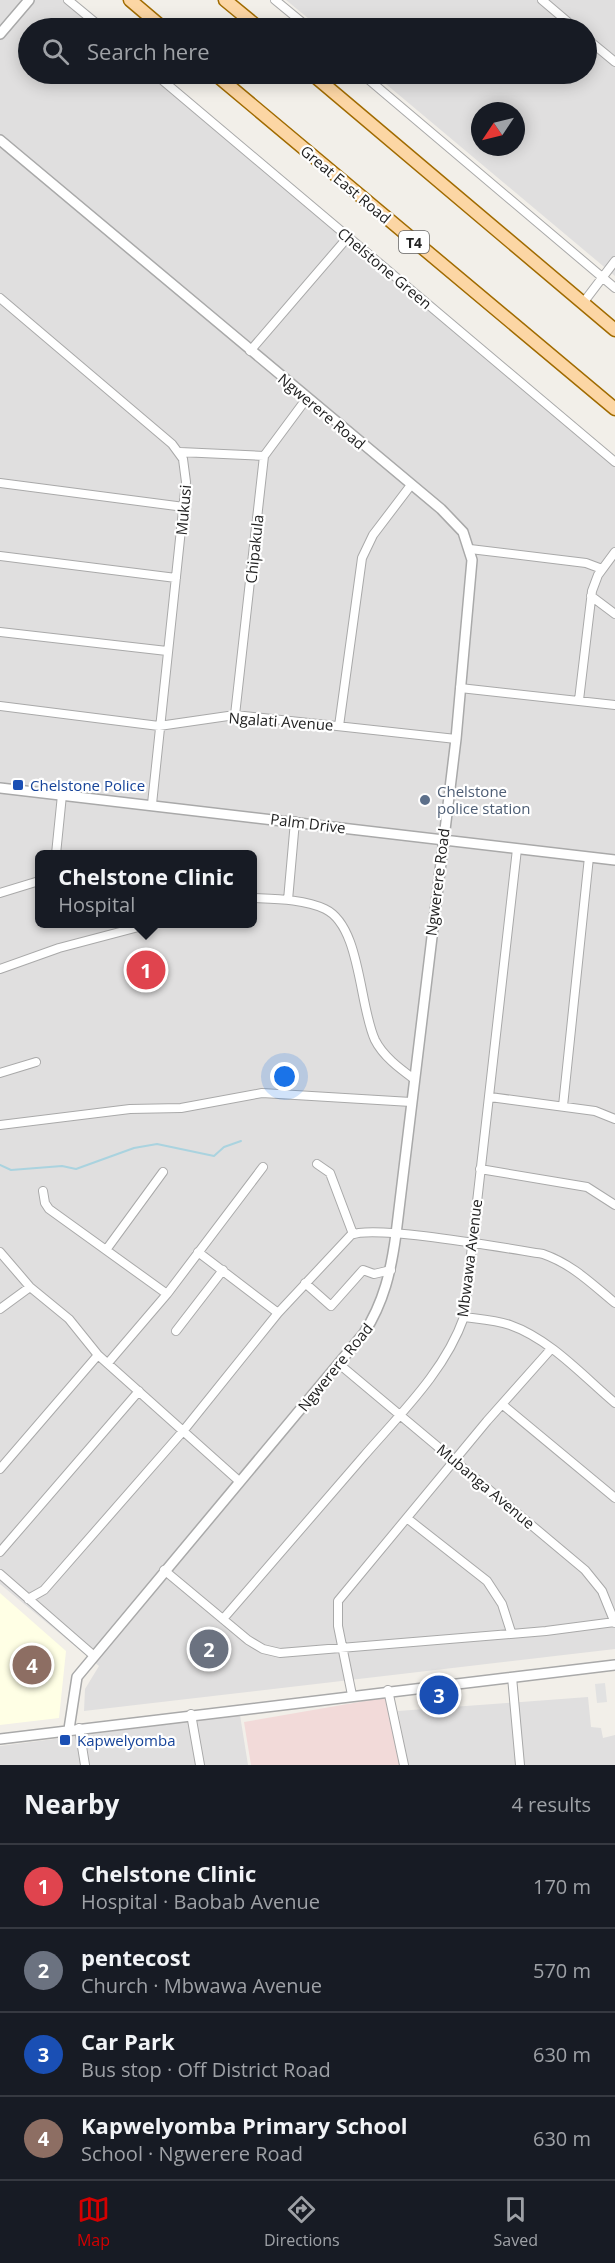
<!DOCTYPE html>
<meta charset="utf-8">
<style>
:root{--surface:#171b24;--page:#242831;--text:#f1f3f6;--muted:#9ea1a6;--line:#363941;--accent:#d40000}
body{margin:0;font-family:"Open Sans",sans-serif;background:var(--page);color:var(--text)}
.compass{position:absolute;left:471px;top:102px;width:54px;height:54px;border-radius:50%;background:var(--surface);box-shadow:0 3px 15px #0003;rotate:235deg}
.you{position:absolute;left:285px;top:1077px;width:21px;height:21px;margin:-15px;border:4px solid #fff;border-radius:50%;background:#1a73e8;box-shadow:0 0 0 9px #1a73e833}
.badge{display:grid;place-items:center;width:39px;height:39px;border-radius:50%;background:var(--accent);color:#fff;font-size:20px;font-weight:700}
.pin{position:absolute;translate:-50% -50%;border:3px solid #fff;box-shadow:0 2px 6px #0006}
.popup{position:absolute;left:35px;top:850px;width:222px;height:78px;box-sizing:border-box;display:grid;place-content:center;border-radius:9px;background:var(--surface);filter:drop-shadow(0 2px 4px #0005);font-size:20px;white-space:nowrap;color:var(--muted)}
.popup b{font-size:22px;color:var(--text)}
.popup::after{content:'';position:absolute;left:50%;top:100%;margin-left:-12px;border:12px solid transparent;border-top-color:var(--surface)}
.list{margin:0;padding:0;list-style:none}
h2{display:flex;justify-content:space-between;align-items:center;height:78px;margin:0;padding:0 24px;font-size:26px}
h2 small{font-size:20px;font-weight:400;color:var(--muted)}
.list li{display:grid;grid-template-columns:39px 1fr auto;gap:18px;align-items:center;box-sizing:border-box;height:84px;padding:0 24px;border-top:2px solid var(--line)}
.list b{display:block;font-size:22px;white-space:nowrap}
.list p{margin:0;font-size:20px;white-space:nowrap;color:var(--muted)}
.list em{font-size:20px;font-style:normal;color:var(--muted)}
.icon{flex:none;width:33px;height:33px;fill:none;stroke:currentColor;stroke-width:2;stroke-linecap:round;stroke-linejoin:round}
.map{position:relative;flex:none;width:615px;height:1765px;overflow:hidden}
.search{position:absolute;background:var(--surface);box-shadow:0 3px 15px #0003;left:18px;right:18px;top:18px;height:66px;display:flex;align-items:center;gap:15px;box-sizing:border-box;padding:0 21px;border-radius:33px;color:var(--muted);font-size:22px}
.sheet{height:414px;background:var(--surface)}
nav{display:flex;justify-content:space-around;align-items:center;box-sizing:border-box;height:84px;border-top:2px solid var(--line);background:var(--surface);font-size:16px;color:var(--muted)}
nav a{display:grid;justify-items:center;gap:3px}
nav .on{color:var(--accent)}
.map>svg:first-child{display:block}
</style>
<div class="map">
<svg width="615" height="1765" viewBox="0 0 615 1765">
<rect width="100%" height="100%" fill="#f2efe9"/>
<path fill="#e0dfdf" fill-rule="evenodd" d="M0,0h70l33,28h-75v46h129l458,386v1189l-531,62 1,-22 14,-23 -99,-82zM39,854h213v70h-213z
M286,0h329v276l-241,-202h212v-46h-266zM480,111h36v36h-36z
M588,1697l3,30 10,1 2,10 12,-3v30h-207l-10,-54z
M240,1715l8,50h-248v-19z"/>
<path fill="#f2dad9" d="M388,1697l13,68h-150l-7,-43z"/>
<path fill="#ffffe5" d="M0,1593l66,58 -7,67 -59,7z"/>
<path fill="#e2e2e2" d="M605,1683l2,19 -10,1 -2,-19z"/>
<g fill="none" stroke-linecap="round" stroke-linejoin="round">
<path stroke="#aad3df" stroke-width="2" d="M0,1165l11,5 51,-4 14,3 58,-21 23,-4 57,12 10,-9 17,-6"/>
<defs>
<path id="minor" d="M68,0l34,28
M275,0l34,28
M542,0l33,28
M586,38l29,24
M155,74l460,388
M362,74l253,214
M0,298l172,146 11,15 3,23 -34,322
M583,303l32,-42
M250,351l98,-114
M180,452l84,4
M0,483l184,24
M470,549l116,14 16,6
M0,556l176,22
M591,596l24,18
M0,632l167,19
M460,688l155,17
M579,700l13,-109 6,-16 17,-23
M0,706l159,20 76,-11 221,24
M235,715l29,-259 43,-58
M339,726l23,-168 11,-23 38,-50
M56,854l6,-59
M0,893l39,-12
M252,898c23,1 52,1 73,11 36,17 34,97 50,131 8,16 24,28 39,39
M288,900l7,-79
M0,969l59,-21 91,-24
M0,1073l36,-11
M490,1097l105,14 20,8
M563,1106l26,-249
M0,1125l130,-16 51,-1 81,-15 149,9
M317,1164l13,9 23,61
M480,1169l107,18 28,18
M43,1191l2,12 4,6 118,85
M106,1250l57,-78
M0,1252l30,35 39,32 29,36
M198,1252l80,61
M305,1283l26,23 32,-36 11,4 17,-4
M0,1309l30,-22
M464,1317c15,2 32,3 46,8 40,14 73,51 105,78
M176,1331l47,-61
M108,1363l59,-69 96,-127
M339,1364l246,206 17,21 13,32
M503,1405l112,93
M0,1469l98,-114 141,126
M408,1519l79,62 15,23 9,28
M0,1552l139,-161
M164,1570l84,70 15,9 17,4 266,-22 69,-9
M0,1574l93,81
M28,1599l16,-9 140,-160 94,-117 73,-78c23,-11 159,14 192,19 29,10 49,30 72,49
M223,1619c47,-54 94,-108 140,-162 38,-44 82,-86 101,-140l53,-468
M512,1677l8,88
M388,1690l16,75
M352,1695l-14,-69v-25l149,-180 64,-72
M191,1714l9,51
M79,1728l6,37"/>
<path id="tertiary" d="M0,34l29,-34
M0,140l441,369 22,23 9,28 -16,179 -60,495c-5,37 -12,68 -32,99l-287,344 -8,52
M0,788l615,72
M0,1739l615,-74"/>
<path id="primary" d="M130,0l33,28
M225,0l34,28
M215,74l400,335
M312,74l303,256"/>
</defs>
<use href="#minor" stroke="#a9a9a9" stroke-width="10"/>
<use href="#tertiary" stroke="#a9a9a9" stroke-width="12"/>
<use href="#primary" stroke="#a06b00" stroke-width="15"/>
<use href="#minor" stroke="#fff" stroke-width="8"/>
<use href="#tertiary" stroke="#fff" stroke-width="9"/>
<use href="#primary" stroke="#fcd6a4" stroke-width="12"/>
</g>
<g fill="#1a4fb4" stroke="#fff" stroke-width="2">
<rect x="12" y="779" width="12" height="12" rx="3"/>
<rect x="59" y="1734" width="12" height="12" rx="3"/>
</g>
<circle fill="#5c6f8a" stroke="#fff" stroke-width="2" cx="425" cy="800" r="6"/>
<g text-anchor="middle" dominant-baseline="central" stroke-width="4.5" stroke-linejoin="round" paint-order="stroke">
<rect fill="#fff" stroke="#646464" stroke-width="1.5" x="399" y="231" width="30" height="22" rx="4.5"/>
<g font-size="14" font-weight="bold" fill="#222">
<text x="414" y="242">T4</text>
</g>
<g font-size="15" fill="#222" stroke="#fff">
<text transform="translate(346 184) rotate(40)">Great East Road</text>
<text transform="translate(385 268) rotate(40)">Chelstone Green</text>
<text transform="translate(322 411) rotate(40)">Ngwerere Road</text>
<text transform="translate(183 510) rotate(-85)">Mukusi</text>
<text transform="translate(254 549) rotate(-84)">Chipakula</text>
<text transform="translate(281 721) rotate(4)">Ngalati Avenue</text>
<text transform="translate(308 823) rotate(7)">Palm Drive</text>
<text transform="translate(437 882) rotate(-83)">Ngwerere Road</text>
<text transform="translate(469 1258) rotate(-83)">Mbwawa Avenue</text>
<text transform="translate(335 1367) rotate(-51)">Ngwerere Road</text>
<text transform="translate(486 1486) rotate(40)">Mubanga Avenue</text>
</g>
<g font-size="15" fill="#164399" stroke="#fff" text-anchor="start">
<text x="30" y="785">Chelstone Police</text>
<text x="77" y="1740">Kapwelyomba</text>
</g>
<g font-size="15" fill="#4e5e75" stroke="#fff" text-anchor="start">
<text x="437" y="791">Chelstone<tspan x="437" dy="17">police station</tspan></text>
</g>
</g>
</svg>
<svg class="compass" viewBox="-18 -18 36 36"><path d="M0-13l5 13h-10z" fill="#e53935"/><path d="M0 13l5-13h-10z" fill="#9ea1a6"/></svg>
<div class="you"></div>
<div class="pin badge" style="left:146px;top:970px;background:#e0444e">1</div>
<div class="popup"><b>Chelstone Clinic</b>Hospital</div>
<div class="pin badge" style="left:209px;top:1649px;background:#6b7280">2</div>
<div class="pin badge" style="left:439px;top:1695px;background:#1a4fb4">3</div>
<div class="pin badge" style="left:32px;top:1665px;background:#8d6e63">4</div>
<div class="search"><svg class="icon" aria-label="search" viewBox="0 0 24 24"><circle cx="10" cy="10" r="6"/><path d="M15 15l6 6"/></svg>Search here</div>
</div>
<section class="sheet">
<h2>Nearby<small>4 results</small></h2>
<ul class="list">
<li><span class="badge" style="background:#e0444e">1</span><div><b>Chelstone Clinic</b><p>Hospital · Baobab Avenue</p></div><em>170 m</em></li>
<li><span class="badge" style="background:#6b7280">2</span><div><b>pentecost</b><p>Church · Mbwawa Avenue</p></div><em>570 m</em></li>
<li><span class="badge" style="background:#1a4fb4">3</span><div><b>Car Park</b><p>Bus stop · Off District Road</p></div><em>630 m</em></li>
<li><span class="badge" style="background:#8d6e63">4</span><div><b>Kapwelyomba Primary School</b><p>School · Ngwerere Road</p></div><em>630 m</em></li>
</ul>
</section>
<nav>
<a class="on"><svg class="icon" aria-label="map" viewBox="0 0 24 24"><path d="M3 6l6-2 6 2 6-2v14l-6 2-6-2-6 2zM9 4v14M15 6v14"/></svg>Map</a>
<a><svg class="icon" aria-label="directions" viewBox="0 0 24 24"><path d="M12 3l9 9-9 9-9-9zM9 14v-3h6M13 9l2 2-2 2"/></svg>Directions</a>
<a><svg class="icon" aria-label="saved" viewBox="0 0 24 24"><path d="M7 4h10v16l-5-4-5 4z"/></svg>Saved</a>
</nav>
